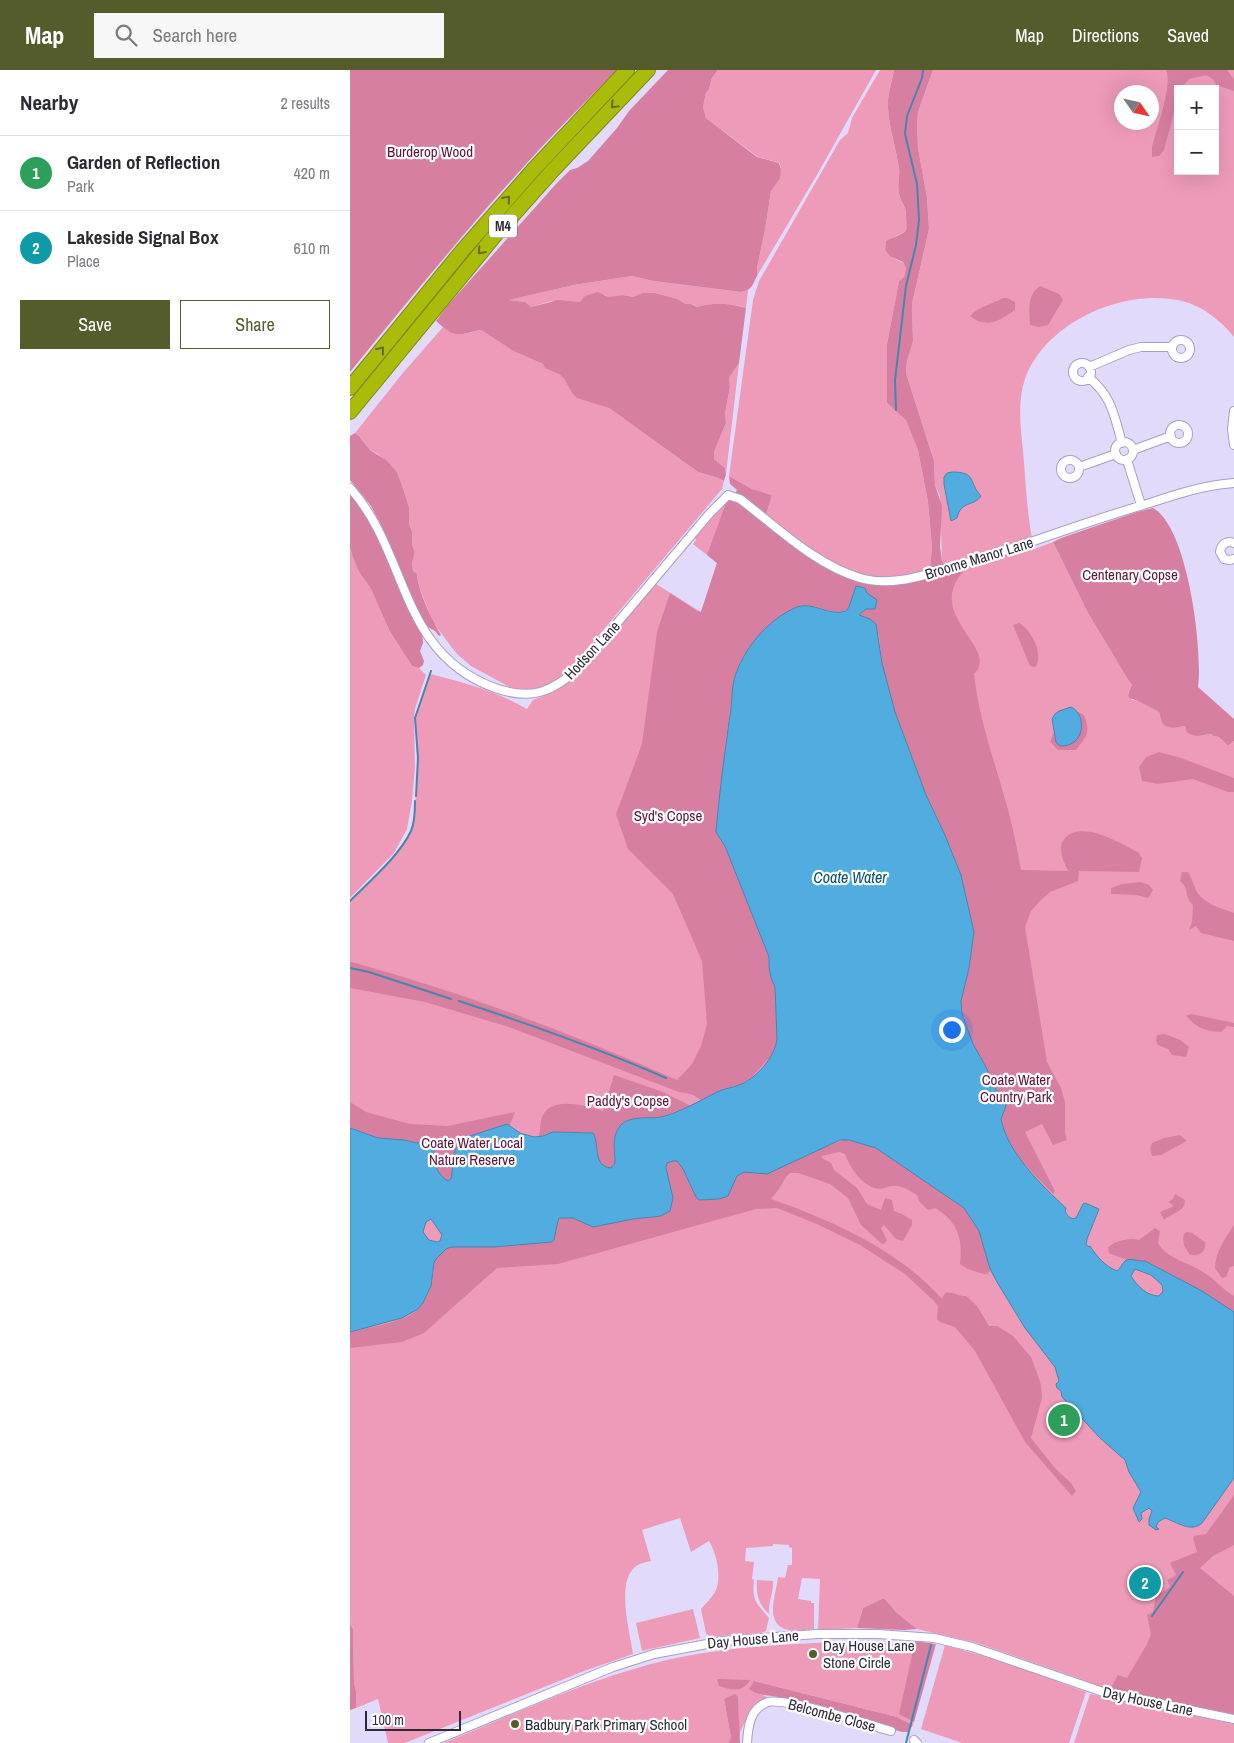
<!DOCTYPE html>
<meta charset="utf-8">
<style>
:root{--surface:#fff;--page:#f7f7f7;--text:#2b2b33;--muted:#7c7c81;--line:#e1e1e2;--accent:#555c2b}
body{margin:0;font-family:"Archivo Narrow",sans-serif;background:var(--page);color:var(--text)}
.controls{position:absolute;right:15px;top:15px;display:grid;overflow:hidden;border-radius:0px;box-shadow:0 5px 20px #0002}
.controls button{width:45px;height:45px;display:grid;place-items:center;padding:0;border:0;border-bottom:1px solid var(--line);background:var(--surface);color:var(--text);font:25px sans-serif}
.compass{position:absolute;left:764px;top:15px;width:45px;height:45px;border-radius:50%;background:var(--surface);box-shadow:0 5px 20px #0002;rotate:124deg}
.scale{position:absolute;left:15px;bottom:12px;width:96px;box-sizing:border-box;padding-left:5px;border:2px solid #2f2a3a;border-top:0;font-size:14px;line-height:18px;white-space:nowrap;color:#2f2a3a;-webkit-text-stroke:4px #fff;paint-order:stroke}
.you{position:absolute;left:601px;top:959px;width:18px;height:18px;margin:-12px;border:4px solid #fff;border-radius:50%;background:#1a73e8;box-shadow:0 0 0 8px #1a73e833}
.badge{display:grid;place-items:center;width:32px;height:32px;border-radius:50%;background:var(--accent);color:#fff;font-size:16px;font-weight:700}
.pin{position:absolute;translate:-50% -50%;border:2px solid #fff;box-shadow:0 1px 5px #0006}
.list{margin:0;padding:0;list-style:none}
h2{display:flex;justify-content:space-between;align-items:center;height:65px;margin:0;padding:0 20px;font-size:21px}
h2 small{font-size:16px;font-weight:400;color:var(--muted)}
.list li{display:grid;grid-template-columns:32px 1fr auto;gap:15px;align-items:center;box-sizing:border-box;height:75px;padding:0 20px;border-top:1px solid var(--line)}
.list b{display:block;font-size:19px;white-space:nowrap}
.list p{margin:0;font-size:16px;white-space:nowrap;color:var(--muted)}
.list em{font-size:16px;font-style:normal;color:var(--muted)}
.actions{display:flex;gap:10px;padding:15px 20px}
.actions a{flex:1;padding:11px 0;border:1px solid var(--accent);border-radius:0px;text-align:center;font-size:18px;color:var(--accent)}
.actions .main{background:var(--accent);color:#fff}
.icon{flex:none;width:28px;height:28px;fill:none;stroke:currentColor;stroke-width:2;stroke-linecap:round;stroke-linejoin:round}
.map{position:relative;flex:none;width:884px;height:1673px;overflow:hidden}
header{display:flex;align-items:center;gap:30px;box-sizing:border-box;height:70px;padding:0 25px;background:var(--accent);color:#fff}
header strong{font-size:24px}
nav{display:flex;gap:28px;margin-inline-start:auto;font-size:18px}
.search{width:350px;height:45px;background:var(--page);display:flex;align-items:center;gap:12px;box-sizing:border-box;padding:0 18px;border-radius:0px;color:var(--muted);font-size:19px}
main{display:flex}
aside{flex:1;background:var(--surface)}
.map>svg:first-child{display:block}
</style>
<header>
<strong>Map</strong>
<div class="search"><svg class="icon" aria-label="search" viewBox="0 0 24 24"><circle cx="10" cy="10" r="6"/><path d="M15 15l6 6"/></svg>Search here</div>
<nav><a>Map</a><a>Directions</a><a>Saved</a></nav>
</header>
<main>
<aside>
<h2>Nearby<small>2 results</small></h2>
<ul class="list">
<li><span class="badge" style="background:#2e9e5b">1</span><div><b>Garden of Reflection</b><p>Park</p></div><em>420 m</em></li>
<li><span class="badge" style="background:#0f9aa8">2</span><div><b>Lakeside Signal Box</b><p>Place</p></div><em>610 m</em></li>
</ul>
<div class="actions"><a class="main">Save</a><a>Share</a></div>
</aside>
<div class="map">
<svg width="884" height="1673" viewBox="0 0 884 1673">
<rect width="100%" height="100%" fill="#e2dafb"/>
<path fill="#ee9bb9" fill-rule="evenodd" d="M368,0h158l-58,103 -61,103v-8l8,-38 6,-39 10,-22 -1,-6 -22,-6 -52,-39 -3,-11 3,-14 3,-4 3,-11z
M530,0h14c-2,12 -7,26 -6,38 1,20 8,40 11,60 1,9 -2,17 0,26 1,5 4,9 6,14 1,3 2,20 1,22 -3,4 -14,7 -20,11l-1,9 12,10 6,2 3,6 -2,9 -5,4 -12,63v59l19,16 12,31 10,52 4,45 -2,20c-63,33 -116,-16 -164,-52l6,-20 -20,-6 -23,-13 24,-176 6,-19 81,-141 8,-7 4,-15z
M583,0h301v267c-13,-16 -31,-31 -52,-36 -57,-14 -137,21 -157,78 -9,26 -3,57 -1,83 2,29 4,58 10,87l19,-7 35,71 42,69 2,3 -4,8 4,7 7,1 20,11c1,2 1,5 2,8 3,9 16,8 24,6 5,13 14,10 26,8l2,2 6,1 9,9 6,-5v975l-125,-25 -28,-12 -104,-36 -60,-14 -20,-16 -13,-15 -21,10 -6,20 -39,2 2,-51 -18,-1 -4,21 13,2v2h3v26c-16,2 -39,6 -41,-17 -1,-8 4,-26 5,-35l7,1 3,-13h4v-17l-3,-1v-2l-16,-1v2l-27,2 -1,13 9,1 -2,17 2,1c-2,22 2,22 15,38l-3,13 -5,2 -51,4 -4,-4 -5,-24c5,-6 14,-14 16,-22 4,-13 -1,-35 -8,-46l-18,11 -11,-34 -38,12 9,31c-6,1 -14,3 -18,8 -16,17 -3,64 0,85l-49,17 -179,72h-17l-10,-44 -22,9v-17l-2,-8 -1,-54 -3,-7v-721c20,-21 53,-48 63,-75l5,-53 -3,-55 15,-44c33,8 68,18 97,35l6,-9 18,-7 27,-18 78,-91 45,28 16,-49 -24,-19 3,-4 -2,-4c11,-11 23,-32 38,-36l90,62 45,20 82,-11 -7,-10 -2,-65 -5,-11 -1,-24 -28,-88 1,-12 6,-21 -1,-36 17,-75 -2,-32 -9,-49 -1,-23 1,-13zM828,19h37v82h-37zM772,22h30v30h-30z
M282,206l21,5 88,11 7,-2 -2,18c-15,-5 -33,-6 -49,-1l-6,-3h-6l-7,-5 -23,-6h-13l-9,4 -10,-2 -15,3 -3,-3 -25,7 -29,-1 -20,6 -6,-5 -17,-2 66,-15z
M93,257c15,11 21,7 38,3l32,21 30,13 16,10 5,5 8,14 37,15 89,64 20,6 6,3 -2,8 -139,165 -16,18 -12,11 -13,6 -25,2 -13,-7 -33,-18 -15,-13 -23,-31 -14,-36 -2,-12 -4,-2 -1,-9 3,-11 -3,-7v-14l-3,-7v-17l-7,-22 -5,-13 -19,-18 -8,-4 -11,-14 -4,-3 47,-59z
M389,293l-13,111 -1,-6 -11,-9v-7l12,-29 -1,-9 5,-27 -1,-9z
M0,477l9,25 12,17 18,41 23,36 7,2 7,7 -11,34 -1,12 1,46 -3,34 -5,28 -13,24 -44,45z
M407,1510l16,1c1,11 -5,21 -4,33 -11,-10 -13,-20 -12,-34z
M343,1539l7,29 -58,13 -6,-28z
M509,1571l55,5 -14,67 14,9 -1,3 -16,-8 -143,-36 -2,10 15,6c-16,12 -20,20 -28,38l-1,-38 -14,2 7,39 -3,5h-284c68,-28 136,-60 207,-79 67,-18 139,-20 208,-23z
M595,1575l52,15 89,32 -17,51h-107l-41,-14z
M740,1624l144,30v19h-160z"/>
<path fill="#d77fa0" d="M0,0h267c-34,34 -68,68 -100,104 -58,64 -112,131 -167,198z
M318,0h50l-6,8 -3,11 -3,4 -3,14 3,11 51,39 22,6 2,6 -1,9 -9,13 -6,39 -8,38v8l-5,10 -4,4 -7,2 -88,-11 -21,-5 -58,9 -65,15 16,2 6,5 27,-7 22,2 5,-6 13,-4 10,5 15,-2 10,2 9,-4h13l23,6 7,5h6l6,3c17,-5 32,-4 49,1l-7,55 -10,15 1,9 -5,27 1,9 -12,29v7l11,9 1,6 -2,7 -6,-3 -20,-6 -89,-64 -32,-10 -5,-5 -8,-14 -5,-5 -14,-6 -2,-4 -30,-13 -32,-21c-24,5 -25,9 -45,-9l12,-16 108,-121 14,-14 7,-2 11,-7 29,-33 12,-17z
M544,0h39l-15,42 -1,13 1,23 9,49 2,32 -17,75 1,37 -6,20 -1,12 28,88 1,24 7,21 -2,41 2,14 7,10 9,-1 5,2c-39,44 38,76 11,102 5,46 21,88 33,132 6,21 10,42 14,64l47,1c-3,-7 -7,-14 -7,-22 -1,-5 2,-8 4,-11 18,-18 54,5 73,14l4,6 -3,14 -60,-1 -1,10 -28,11 -10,9 -9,10 -6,16 22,135 14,26 4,14v31l2,7 -14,5 -11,-21 -17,8 30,59 -2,3c-21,-22 -46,-44 -52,-75l3,-9 1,-9 -10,-13 -9,-21 -13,-23 -11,-30 -1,-13 8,-33 5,-36 -13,-57 -17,-42 -18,-38 -31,-83 -13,-49 -3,-27 -9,-17 -11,-3 7,-7 9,-1 2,-8 -10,-7 -2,-5 -9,-2 -8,23 -6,3c-14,1 -28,-9 -42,-6 -9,2 -19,10 -26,16 -18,15 -35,35 -40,59 -4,19 -4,38 -8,57l-7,100 6,8 44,111v9l2,12 4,9 2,52 -1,6 -6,12 -19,21 -11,7 -15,3 -24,12 -10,-6 -12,-2 -170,-65 -84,-25 -75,-14v-26h2c111,31 220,71 325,118l15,-16 9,-18 6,-22 -5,-63 -29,-67 -45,-45 -12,-35 26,-70 15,-112 13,-39 27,18 4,1 16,-49 -10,-8 18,-49 2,-5 5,-1 5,-10 -7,-6 -1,-8 23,13 20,6 -6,20c48,35 101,86 164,52l2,-20 -4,-45 -10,-52 -12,-30 -19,-17v-59l12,-63 5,-4 2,-9 -3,-6 -13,-6 -5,-6 1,-9c6,-4 17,-6 20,-11 1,-2 0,-20 -1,-22 -2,-5 -5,-9 -6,-14 -2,-10 1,-17 0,-26 -3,-20 -10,-40 -11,-60 -1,-12 4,-26 6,-38z
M816,0h61l7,9v12l-18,-6 -3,-6 -7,-4 -17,4 -9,10h-2v9l-14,52 -5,6 -7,1v-10c4,-17 21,-62 14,-77z
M690,216l19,8 4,6 -15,25 -9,2 -9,-2c-1,-15 -3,-30 10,-39z
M653,228h4l8,4v8c-16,11 -28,19 -45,6 7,-9 23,-12 33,-18z
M5,363l4,3 11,14 16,10 11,12 5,13 7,22v17l3,7v14l3,7 -3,11 1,8 4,3c1,17 15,46 24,61l-2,1 -4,-5 -9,-5 -10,-16 -35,-85 -10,-19 -21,-26v-44z
M0,424c32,41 51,92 72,139l1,10 -3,8 4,10 -1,4 -4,3 -7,-2 -23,-36 -18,-41 -12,-17 -6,-15 -3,-10z
M803,438c35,19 50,142 45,179l36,32v22l-6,5 -9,-9 -6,-1 -2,-2c-10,1 -15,5 -24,-2l-2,-6c-8,2 -21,4 -24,-6 -1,-3 -1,-6 -2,-8 -6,-3 -13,-7 -19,-10 -10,-5 -16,-2 -8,-17l-3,-4 -41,-68 -35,-71 8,-4 76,-26z
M669,553c12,6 26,32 16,44l-5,-1 -17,-41z
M722,639l12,6c7,17 3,21 -8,35h-18l-8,-8 4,-10 3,-15z
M809,682l22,6 53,20v14h-6l-35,-13 -35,5 -16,-3 -3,-14 7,-10z
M832,802h6c4,6 5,12 8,18 7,14 25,18 38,23v28l-33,-8 -5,-7 -7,4 3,-8 1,-17c-9,-8 -3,-16 -13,-24z
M791,812l8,3 4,5 -5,8 -11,-3 -26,-1v-6l11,-4z
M841,944l43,9v4l-7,-1 -6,6c-19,-2 -22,-3 -35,-16z
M815,964l15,6 9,7 -3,10 -14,-2 -4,-6 -10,-4 -2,-4 1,-6z
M264,1005l49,17 28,14 -30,11 -38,6c-12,11 -9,25 -8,40l-4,5c-17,-1 -14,-21 -17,-34l-10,-2h-31l-14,5c1,-6 1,-14 3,-20 9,-22 45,-11 61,-6z
M0,1032l16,10 44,12 38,2 67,-14 -5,13 -3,-1 -46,15 -6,12 -4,28 -3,2c-14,-7 -15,-23 -13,-36l-4,-5 -14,3 -17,-3 -22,-2 -28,-10z
M830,1065l7,6 -26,14 -9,1 -2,-7 2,-6 12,-5z
M496,1069l30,9 88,60 15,23 11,40 -3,3c-7,0 -23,-6 -27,-10 3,-26 -2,-42 -25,-56l-7,2 -9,-9 -2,-6c-6,-4 -18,-11 -25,-9 -4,0 -8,3 -12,3 -17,-1 -30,-21 -35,-35l-5,-2 -19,4 1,2 9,5 3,7 23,18 10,16 14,6 4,-12 7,2 2,11 8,3 10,6v5l-9,16 -7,-2 -12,-14 -3,3 6,12 -2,3 -3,1 -21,-19 -13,-27 -18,-14 -32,-11h-8l-4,4 -7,12 -8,10c60,21 128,51 171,100l3,-6c8,-2 14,4 21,3l11,10 12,20h8l16,10 18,21 6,16 4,12 1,13 -11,40 23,29 17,16 5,8 -4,5 -47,-54 -50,-91 -20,-24 -15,-5 -3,-3 1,-13 -4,-5 -29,-27 -45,-29 -43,-21 -40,-16 -21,1 -198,55 -61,4 -73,65 -22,9 -52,6v-16c19,-5 53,-9 67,-22 6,-6 12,-16 14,-24 5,-17 -2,-30 20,-39h42l53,-5 9,-5 2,-12 3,-7h13l20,9 41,-8 27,-3 6,-43v-10l6,-2h4l6,8 13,28 36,-12 5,-9 7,-4 73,-22z
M825,1124l10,6c0,12 -13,13 -21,20l-4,-8 12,-5 1,-2 -5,-3 5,-3z
M884,1155v41l-4,1 -4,10 -4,1 -7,-10c0,-15 10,-30 19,-43z
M805,1158l5,3 -2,12c9,16 30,19 45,29 11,6 19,17 31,24v16l-32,-21 -57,-30c-8,2 -28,-4 -36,-8l-1,-5c5,-7 23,-11 31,-8z
M837,1162l5,1 13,9c2,10 -7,16 -16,12l-5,-9 -1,-7 1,-4z
M884,1425v50l-21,11 -13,12 34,28v120l-125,-25 9,-16 9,3 20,-34 4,-10 -4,-19 6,-3 3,-16 14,-9 -3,-7 9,-5 -6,-12 27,-11 -4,-14 1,-2 12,-2z
M534,1528l13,15 20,16 -13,1 -47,-2 6,-20z
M0,1553l3,6 1,54 2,8v17l-6,2z
M565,1571l21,3 -22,78 -15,-8z
M367,1609h4l29,1c-7,13 -18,10 -31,6z
M404,1611l143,36 16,8 -5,7h-6c-41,-12 -82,-25 -124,-35 -10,-3 -19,0 -29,-8z
M385,1624l3,3 2,46h-12l3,-5 -7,-39z"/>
<path fill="#51ace0" stroke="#4785ae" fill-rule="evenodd" d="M602,402c25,0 16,10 29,24 -7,11 -20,4 -24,22l-6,3 -7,-37v-7l3,-4z
M506,516l9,2 2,5 10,7 -2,9h-9l-7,6 11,4 6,5 6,39 13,49 31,83 18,38 17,42 13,57 -5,36 -8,33 1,13 11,30 13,23 9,21 10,13 1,5 -5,13c6,33 41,67 65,89l-1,3c2,5 6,9 11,7l7,-14 2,-1 14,6 -12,30 -1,6 3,2 1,-1c7,11 15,20 27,25 4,-3 4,-6 8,-10 4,-4 14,1 20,0l57,30 32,21v166l-32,45c-11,10 -25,-1 -37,-5l-7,4 -2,5 3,2 -3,1 -7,-5v-6l3,-8 -3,-3 -8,5 1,6 -3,3 -6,-14 8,-16 -12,-20 -4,-12 -25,-22 -38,-41 -1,-6 -4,-3 -1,-4 3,-3 -4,-14 -30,-39 -28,-46 -7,-13 -11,-38 -15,-23 -88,-60 -27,-8h-9l-73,34 -23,-2 -7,4 -9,20 -9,3 -20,1 -3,-3 -13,-28 -6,-8h-4l-6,2 -1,5 7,30 -3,13 -9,5 -28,3 -40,8 -20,-9h-14l-2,7 -3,15 -2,2 -59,5h-42l-5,2 -10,10 -2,4 -3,23 -8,17 -5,6 -16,9 -52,14v-204l28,10 26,2 13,3 16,-3c2,6 1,11 1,17 0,9 6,20 14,24l3,-2 4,-28 6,-12 46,-15 13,9 14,4 9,-1 10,-4 40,1c7,11 -1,33 18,35l4,-5c0,-14 -4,-25 5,-37 9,-11 29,-7 41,-9 20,-5 38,-16 56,-25 7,-4 15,-4 22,-7 17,-6 36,-28 38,-46l-2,-52 -4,-9 -2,-12v-9l-44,-111 -9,-14c3,-37 8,-73 13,-110 3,-14 2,-28 5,-42 8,-30 34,-61 63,-73 16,-6 33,10 49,4l3,-4zM81,1149l11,16 -2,6 -3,1 -8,-2 -6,-8 3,-10zM785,1199l16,6 11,10 1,6 -4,5c-12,0 -22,-10 -28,-20z
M721,637c16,7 15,40 -11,39l-4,-4 -4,-23 3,-5 4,-3z"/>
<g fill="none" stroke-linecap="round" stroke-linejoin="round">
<path stroke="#4785ae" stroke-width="2" d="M546,340l-1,-30 11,-94 10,-41 3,-25 -2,-36 -12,-50 2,-18 15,-38 1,-8
M66,726l2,-38 -3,-40 16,-47
M0,831c19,-19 50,-46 61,-70 4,-9 4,-21 4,-30
M0,898l19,4 82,27
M109,931c70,23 139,47 207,77
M802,1546l31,-44
M556,1673l25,-98"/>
<defs>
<path id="minor" d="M822 279a9 9 0 1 1 18 0a9 9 0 1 1-18 0Z
M723 302a9 9 0 1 1 18 0a9 9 0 1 1-18 0Z
M739,297l40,-17 12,-3h31
M738,307c24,19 26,38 34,66
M884,341l-2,18 2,16
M820 364a9 9 0 1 1 18 0a9 9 0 1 1-18 0Z
M765 381a9 9 0 1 1 18 0a9 9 0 1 1-18 0Z
M783,380l38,-14
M777,390l14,45
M711 399a9 9 0 1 1 18 0a9 9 0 1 1-18 0Z
M729,397l37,-13
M0,418c59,65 48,165 145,200 37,13 57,4 85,-21l130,-154 18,-18 12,4c37,28 74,65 120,79 34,10 70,-5 103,-14 63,-19 124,-43 187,-61 27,-9 55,-18 84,-20
M884,473c-7,-3 -13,1 -14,9l4,7 6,1 4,-1
M564,1670l3,3
M79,1673l184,-76 41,-13 69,-13 94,-7h61l56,4 38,9 131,45 131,27
M397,1673c1,-17 3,-35 21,-41 17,-5 102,23 123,29"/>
<path id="motorway" d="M0,318l112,-137 72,-82 93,-99
M0,342l147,-179 56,-63 95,-100"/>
</defs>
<use href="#minor" stroke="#a89ec5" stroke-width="10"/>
<use href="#motorway" stroke="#7e891a" stroke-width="16"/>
<use href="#minor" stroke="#fff" stroke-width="8"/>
<use href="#motorway" stroke="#a9bc09" stroke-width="14"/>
</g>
<defs><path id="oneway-chevron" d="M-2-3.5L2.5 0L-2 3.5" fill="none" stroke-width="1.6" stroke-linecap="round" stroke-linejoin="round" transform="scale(1.25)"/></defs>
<g stroke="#666c24">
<use href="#oneway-chevron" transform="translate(264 35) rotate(134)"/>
<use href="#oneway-chevron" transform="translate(157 129) rotate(-49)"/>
<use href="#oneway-chevron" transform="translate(131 181) rotate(131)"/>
<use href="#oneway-chevron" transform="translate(31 280) rotate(-51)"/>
</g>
<g fill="#555c2b" stroke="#fff" stroke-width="2">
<circle cx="463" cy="1584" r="5"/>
<circle cx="165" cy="1654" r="5"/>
</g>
<g text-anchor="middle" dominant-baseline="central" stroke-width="4.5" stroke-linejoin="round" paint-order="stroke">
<rect fill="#fff" stroke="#6d6a75" stroke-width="1" x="139" y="144.5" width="28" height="23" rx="4"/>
<g font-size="14" font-weight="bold" fill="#2f2a3a">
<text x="153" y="156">M4</text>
</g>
<g font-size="15" fill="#611238" stroke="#fff">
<text x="80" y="81">Burderop Wood</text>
<text x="780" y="504">Centenary Copse</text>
<text x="318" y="745">Syd's Copse</text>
<text x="666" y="1009">Coate Water<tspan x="666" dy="17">Country Park</tspan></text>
<text x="278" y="1030">Paddy's Copse</text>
<text x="122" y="1072">Coate Water Local<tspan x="122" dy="17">Nature Reserve</tspan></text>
</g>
<g font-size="15" fill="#2f2a3a" stroke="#fff">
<text transform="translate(629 488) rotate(-17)">Broome Manor Lane</text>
<text transform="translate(242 580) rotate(-47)">Hodson Lane</text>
<text transform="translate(403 1569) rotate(-5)">Day House Lane</text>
<text transform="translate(798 1631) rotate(12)">Day House Lane</text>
<text transform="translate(482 1645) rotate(15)">Belcombe Close</text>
</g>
<g font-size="15" fill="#2f2a3a" stroke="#fff" text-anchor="start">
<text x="473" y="1575">Day House Lane<tspan x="473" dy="17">Stone Circle</tspan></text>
<text x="175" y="1654">Badbury Park Primary School</text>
</g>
<g font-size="16" font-style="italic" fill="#065174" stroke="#fff">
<text x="500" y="807">Coate Water</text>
</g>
</g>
</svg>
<div class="controls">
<button>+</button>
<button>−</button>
</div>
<svg class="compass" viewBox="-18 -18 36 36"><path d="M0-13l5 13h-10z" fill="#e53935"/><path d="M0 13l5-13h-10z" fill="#7c7c81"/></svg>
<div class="scale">100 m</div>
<div class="you"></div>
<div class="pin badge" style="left:714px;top:1350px;background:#2e9e5b">1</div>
<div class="pin badge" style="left:795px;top:1513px;background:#0f9aa8">2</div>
</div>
</main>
